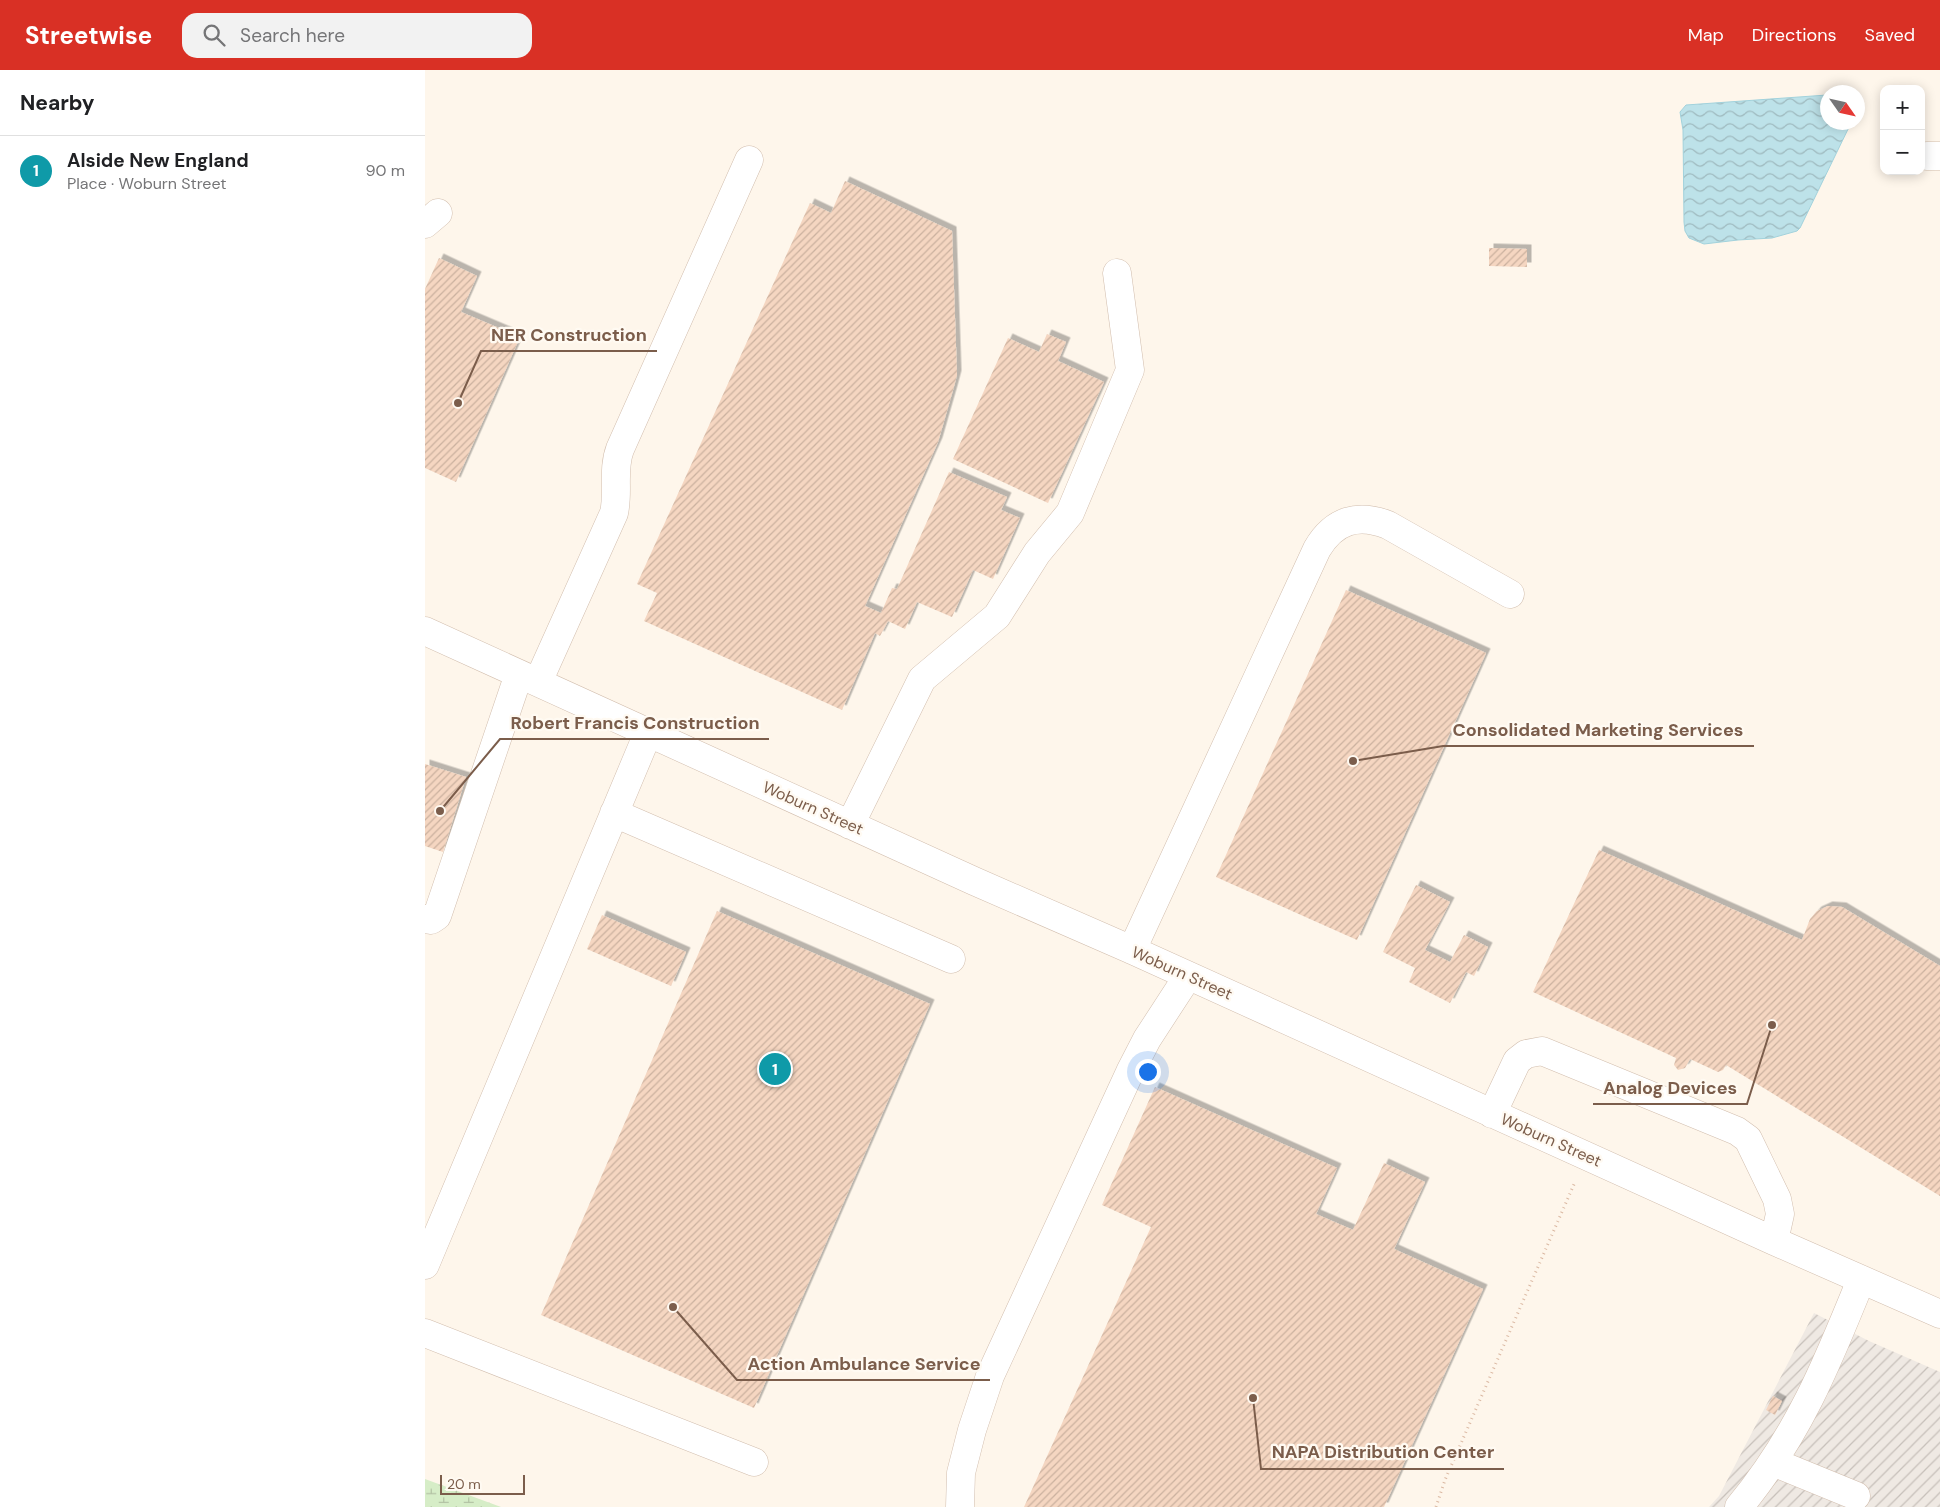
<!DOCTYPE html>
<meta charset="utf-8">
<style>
:root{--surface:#fff;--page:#f2f2f2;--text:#202124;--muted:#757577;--line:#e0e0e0;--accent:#d93025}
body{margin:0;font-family:"DM Sans",sans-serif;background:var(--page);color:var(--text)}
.controls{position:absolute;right:15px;top:15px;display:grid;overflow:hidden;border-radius:10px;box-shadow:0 2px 12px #0003}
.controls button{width:45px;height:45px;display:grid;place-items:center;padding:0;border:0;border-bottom:1px solid var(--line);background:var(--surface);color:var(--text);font:25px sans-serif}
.compass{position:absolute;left:1395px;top:15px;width:45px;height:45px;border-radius:50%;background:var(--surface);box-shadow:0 2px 12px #0003;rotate:124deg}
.scale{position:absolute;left:15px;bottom:12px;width:85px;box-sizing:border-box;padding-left:5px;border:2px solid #7b5d4b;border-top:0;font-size:14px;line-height:18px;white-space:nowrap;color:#7b5d4b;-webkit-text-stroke:4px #fffaf2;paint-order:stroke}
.you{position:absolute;left:722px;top:1001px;width:18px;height:18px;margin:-12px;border:4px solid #fff;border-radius:50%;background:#1a73e8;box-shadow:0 0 0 8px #1a73e833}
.badge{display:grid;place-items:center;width:32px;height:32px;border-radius:50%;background:var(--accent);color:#fff;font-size:16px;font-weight:700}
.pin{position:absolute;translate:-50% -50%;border:2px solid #fff;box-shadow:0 1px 5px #0006}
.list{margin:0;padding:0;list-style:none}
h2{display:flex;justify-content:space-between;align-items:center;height:65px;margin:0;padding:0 20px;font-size:21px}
h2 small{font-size:16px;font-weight:400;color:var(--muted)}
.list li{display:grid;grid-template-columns:32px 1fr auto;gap:15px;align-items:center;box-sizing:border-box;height:70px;padding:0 20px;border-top:1px solid var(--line)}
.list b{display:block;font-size:19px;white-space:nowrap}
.list p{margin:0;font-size:16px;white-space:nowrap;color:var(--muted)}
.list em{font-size:16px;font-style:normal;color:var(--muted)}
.icon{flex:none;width:28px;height:28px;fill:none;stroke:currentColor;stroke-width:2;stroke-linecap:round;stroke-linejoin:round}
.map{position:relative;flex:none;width:1515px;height:1437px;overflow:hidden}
header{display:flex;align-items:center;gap:30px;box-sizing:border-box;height:70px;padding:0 25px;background:var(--accent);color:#fff}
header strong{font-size:24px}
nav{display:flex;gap:28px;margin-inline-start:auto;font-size:18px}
.search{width:350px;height:45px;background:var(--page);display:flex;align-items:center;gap:12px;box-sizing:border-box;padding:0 18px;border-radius:15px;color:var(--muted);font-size:19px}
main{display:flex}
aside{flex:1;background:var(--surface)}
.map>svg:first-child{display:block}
</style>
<header>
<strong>Streetwise</strong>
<div class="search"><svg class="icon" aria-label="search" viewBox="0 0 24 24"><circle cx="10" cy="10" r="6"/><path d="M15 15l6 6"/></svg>Search here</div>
<nav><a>Map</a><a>Directions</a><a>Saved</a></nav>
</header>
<main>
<aside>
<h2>Nearby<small></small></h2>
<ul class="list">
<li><span class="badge" style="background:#0f9aa8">1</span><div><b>Alside New England</b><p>Place · Woburn Street</p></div><em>90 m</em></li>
</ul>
</aside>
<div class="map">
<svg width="1515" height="1437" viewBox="0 0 1515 1437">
<defs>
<pattern id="industrial-furrows" width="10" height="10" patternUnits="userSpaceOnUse" patternTransform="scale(1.25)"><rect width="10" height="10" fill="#efe9e3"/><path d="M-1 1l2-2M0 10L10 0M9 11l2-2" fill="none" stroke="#c7c0ba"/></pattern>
<pattern id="wetland-marsh" width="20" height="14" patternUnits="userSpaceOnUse" patternTransform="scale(1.25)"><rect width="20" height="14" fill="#d6edc7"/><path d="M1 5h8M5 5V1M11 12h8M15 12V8" fill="none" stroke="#b3c3a4"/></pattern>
<pattern id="water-waves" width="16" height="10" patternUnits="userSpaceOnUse" patternTransform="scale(1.25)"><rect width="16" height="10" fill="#bde2e9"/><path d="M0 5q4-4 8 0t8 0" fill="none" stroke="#9fbabf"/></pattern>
<pattern id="building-hatch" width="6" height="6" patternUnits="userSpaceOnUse" patternTransform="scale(1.25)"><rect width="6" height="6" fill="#f5d6c1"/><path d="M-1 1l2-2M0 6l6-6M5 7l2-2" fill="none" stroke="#cbb19f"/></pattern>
<filter id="shadow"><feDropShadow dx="4.5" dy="-4.5" stdDeviation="0" flood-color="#0004"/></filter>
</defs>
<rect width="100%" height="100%" fill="#fef6eb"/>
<path fill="url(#industrial-furrows)" d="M1389,1243l55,28 71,31v135h-231l10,-11z"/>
<path fill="url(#wetland-marsh)" d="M0,1409l76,28h-76z"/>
<path fill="url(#water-waves)" stroke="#a2d2dc" d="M1402,25v27l24,1 -51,105 -3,3 -25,7 -34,2 -34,4 -15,-6 -4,-7 -1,-9 -1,-92 -3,-18 6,-7z"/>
<path fill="url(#building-hatch)" filter="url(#shadow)" d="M420,111l107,50 5,144 -4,15 -15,52 -73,164 16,7 11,-25 5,1 52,-117 58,25 -6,13 19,8 -27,61 -20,-9 -21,47 -35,-15 -12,27 -17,-8 -8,15 -5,-3 -33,77 -198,-89 13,-28 -20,-9 173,-381 21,10z
M1064,178l38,1v18l-38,-1z
M14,188l38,18 -16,36 59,25 -64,145 -31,-14v-179z
M622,264l19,8 -8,19 46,21 -56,121 -95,-44 55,-121 31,14z
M921,520l140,63 -129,287 -141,-63z
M0,694l41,13 -23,75 -18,-6z
M1174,780l203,90 8,-21 7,-8 11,-5 14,1 98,59v230l-214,-131 -3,5 -5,2 -28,-13 -5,9 -7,2 -4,-5 2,-7 -143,-66z
M991,815l34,17 -25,48 25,12 14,-27 24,12 -14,29 -8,-4 -16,31 -41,-21 6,-14 -32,-16z
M292,841l213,93 -176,404 -213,-93z
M177,845l84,37 -15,34 -84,-37z
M730,1017l182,81 -21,46 37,16 31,-67 41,19 -31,67 89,40 -99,218h-360l127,-280 -49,-22z
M1348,1326l9,5 -7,14 -9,-5z"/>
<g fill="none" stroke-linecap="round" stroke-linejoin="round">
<defs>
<path id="minor" d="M1502,86h13
M0,154l13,-11
M0,561l549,250 158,69 642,291 166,73
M113,612l76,-169c5,-22 -2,-43 6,-64l129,-289
M189,743l337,146
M425,755l72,-146 75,-63 40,-63 33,-40 60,-143 -13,-97
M0,849l6,1 6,-4 82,-242
M707,880l185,-401c17,-29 41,-36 71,-24l122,69
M1067,1044l25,-53 9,-7 16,-3 195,80 11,8 29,60 3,15 -6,27
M0,1195l223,-532
M0,1263l329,129
M1348,1392l83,34
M535,1437l1,-34 11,-43 18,-54 140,-304 17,-33 41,-63
M1314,1437c59,-71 88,-143 122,-227"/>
</defs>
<use href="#minor" stroke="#d2beae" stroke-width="29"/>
<path stroke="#dbb9a3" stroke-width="3" stroke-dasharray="1 4" stroke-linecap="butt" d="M1011,1437l9,-27 130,-298"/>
<use href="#minor" stroke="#fff" stroke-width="28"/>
</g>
<g text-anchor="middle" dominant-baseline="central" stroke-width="4.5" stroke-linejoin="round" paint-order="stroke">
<g font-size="16" fill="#7b5d4b" stroke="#fffaf2">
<text transform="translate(388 738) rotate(24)">Woburn Street</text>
<text transform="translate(757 903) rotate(24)">Woburn Street</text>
<text transform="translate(1126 1070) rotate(24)">Woburn Street</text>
</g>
</g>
<path fill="none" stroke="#7b5d4b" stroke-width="2" d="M33 333L56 281H232M15 741L75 669H344M928 691L1018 676H1329M1347 955L1322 1034H1168M248 1237L312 1310H565M828 1328L836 1399H1079"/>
<g fill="#7b5d4b" stroke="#fffaf2" stroke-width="2">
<circle cx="33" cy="333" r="5"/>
<circle cx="15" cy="741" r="5"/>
<circle cx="928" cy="691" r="5"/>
<circle cx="1347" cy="955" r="5"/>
<circle cx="248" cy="1237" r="5"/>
<circle cx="828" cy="1328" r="5"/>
</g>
<g font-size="18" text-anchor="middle" font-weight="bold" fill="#7b5d4b" stroke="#fffaf2" stroke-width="4.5" stroke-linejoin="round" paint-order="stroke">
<text x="144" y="271">NER Construction</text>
<text x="210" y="659">Robert Francis Construction</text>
<text x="1173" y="666">Consolidated Marketing Services</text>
<text x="1245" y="1024">Analog Devices</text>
<text x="439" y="1300">Action Ambulance Service</text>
<text x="958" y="1388">NAPA Distribution Center</text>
</g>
</svg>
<div class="controls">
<button>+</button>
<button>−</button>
</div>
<svg class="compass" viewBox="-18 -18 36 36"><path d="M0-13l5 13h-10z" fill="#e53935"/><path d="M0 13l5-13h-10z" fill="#757577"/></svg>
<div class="scale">20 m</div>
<div class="you"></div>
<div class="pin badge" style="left:350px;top:999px;background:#0f9aa8">1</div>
</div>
</main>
